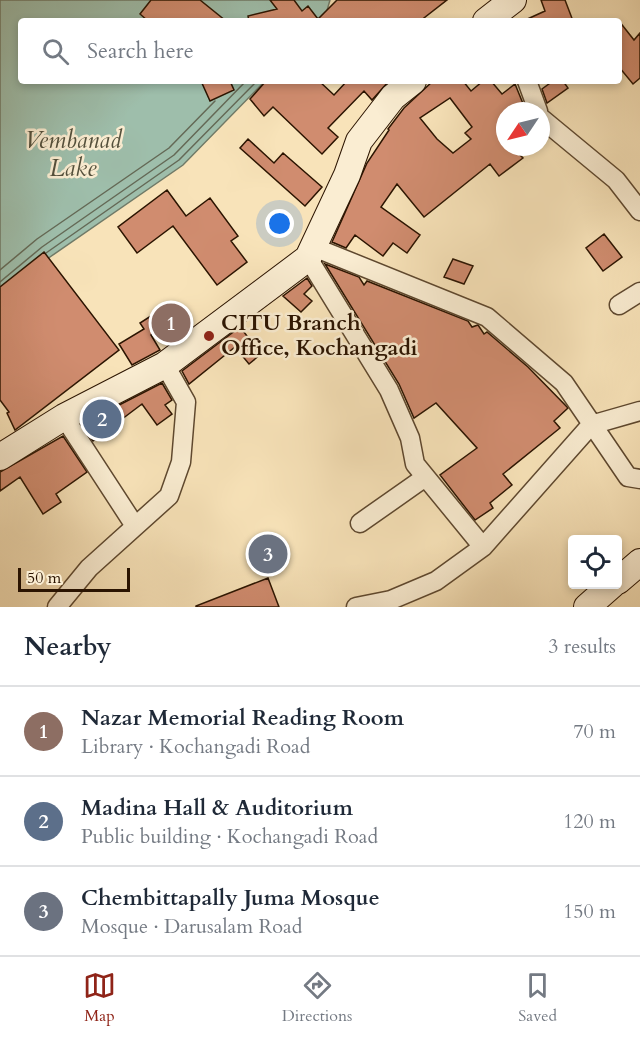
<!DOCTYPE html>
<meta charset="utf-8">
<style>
:root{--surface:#fff;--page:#f6f6f7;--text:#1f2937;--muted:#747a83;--line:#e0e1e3;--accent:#8f2418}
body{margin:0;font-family:Cardo,serif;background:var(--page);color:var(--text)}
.controls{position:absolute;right:18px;bottom:18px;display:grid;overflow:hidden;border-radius:6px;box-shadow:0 3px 9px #0003}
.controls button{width:54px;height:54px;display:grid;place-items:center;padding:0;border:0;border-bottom:2px solid var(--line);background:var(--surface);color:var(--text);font:30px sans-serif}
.compass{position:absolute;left:496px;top:102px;width:54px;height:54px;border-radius:50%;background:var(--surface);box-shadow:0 3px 9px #0003;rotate:235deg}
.scale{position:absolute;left:18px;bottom:15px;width:112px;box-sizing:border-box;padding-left:6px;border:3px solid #2b1401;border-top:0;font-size:16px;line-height:21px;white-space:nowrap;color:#2b1401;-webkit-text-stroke:4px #faedd2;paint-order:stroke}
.you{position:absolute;left:280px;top:224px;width:21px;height:21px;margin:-15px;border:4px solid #fff;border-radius:50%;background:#1a73e8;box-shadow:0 0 0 9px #1a73e833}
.badge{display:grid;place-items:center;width:39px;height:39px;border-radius:50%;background:var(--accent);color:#fff;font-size:20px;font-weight:700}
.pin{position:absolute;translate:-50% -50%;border:3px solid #fff;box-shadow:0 2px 6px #0006}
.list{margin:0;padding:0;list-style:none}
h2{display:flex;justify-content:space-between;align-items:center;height:78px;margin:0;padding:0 24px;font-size:26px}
h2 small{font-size:20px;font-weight:400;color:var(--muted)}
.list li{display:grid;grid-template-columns:39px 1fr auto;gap:18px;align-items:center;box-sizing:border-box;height:90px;padding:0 24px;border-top:2px solid var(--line)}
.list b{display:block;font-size:22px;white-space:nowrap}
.list p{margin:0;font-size:20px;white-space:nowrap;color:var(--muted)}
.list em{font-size:20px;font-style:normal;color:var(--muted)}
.icon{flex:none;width:33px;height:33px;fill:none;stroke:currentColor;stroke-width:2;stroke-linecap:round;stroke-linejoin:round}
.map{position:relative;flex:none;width:640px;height:607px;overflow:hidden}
.search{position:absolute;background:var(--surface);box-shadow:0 3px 9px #0003;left:18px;right:18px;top:18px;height:66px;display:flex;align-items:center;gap:15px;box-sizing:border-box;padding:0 21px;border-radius:6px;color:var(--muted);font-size:22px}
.sheet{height:348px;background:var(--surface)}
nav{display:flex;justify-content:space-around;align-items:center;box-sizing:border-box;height:84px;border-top:2px solid var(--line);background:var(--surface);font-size:16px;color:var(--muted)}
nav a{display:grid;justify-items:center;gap:3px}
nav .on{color:var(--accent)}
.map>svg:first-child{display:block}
</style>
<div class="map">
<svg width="640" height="607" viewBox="0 0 640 607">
<rect width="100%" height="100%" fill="#f8e3b9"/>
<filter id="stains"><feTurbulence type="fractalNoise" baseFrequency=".00333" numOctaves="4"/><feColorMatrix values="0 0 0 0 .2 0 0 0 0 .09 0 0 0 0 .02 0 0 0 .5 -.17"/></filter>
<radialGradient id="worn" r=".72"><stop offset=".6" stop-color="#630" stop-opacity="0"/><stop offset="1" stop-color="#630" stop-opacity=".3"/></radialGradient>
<path fill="#9ebeab" stroke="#707a67" stroke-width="1.5" d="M0,0h330l-6,21h-303v60h244l-82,84 -133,92 -50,42z"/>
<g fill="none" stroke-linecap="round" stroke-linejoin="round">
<path stroke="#646956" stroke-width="1.5" d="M46,253l133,-93 78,-79
M0,270l37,-31 132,-91 46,-47
M0,282l42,-35 132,-92 72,-74"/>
</g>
<path fill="#d08c6f" stroke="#2b1401" stroke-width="1.5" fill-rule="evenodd" d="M151,0h49l26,21h-78l-8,-7z
M270,0h24l8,11 6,-5 10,13 19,-19h110l-27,21h-171l-1,-5 29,-7z
M541,0h24l8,21h-50l22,-10z
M619,21l15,19 6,-7v45l-7,6 -14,-17z
M201,81h29l4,9 -24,11z
M266,81h53l15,14 13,-14h42l-17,19 -8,-9 -36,37 10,9 -16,17 -49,-47 -9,9 -14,-17z
M433,81h30l8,10 12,-10h8l11,13 13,-10 9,22 -5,5h-14v36h23l-8,8 3,3 -24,18 -9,-12 -66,53 -27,-33 -16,23 39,28 -13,18 -14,-10 -10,13 -28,-21 -9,13 -14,-6 35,-79 22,-33 -1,-1 16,-21zM450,98l22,29 -7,6 6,6 -18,14 -16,-14 -17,-21z
M553,81h10l5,7 -21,15 -5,-14z
M248,139l26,24 9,-10 39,34 -17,19 -65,-58z
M167,190l19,26 24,-18 28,38 -7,5 16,21 -30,23 -44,-59 -36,27 -19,-26z
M604,234l18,23 -19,14 -17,-23z
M44,252l75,98 -104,80 -8,-17 2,-1 -9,-12v-113z
M453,259l20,7 -9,18 -20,-7z
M325,264l34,13 5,8 3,-4 101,40 4,6 6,-2 6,9 3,-2 41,35 40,41 -14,13 6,7 -57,46 9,11 -22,18 3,5 -18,12 -35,-45 37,-27 -41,-45 -22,15 -15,-34z
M307,278l5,8 -8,8 8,7 -11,11 -18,-16z
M157,312l9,14 -15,9 9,15 -28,15 -13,-21 25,-15 -4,-6z
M184,313l8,13 -14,10 -8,-13z
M240,327l21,27 -12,10 -14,-17 -46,37 -7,-13z
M162,383l10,17 -7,5 7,9 -15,11 -15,-21 -49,37 -11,-17z
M63,436l24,36 -31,22 5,8 -18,12 -23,-37 -20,14v-19z
M268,578l11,29h-83v-1z"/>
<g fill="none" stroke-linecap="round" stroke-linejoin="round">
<defs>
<path id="street" d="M527,81l11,30
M541,118l75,62 24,31
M311,246l176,71 77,66 64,94 12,2
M308,258l81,132 21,48 5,26 68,83
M619,305l21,-13
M64,417l71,109
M360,523l64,-45
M57,607l32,-39 80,-72 12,-34 5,-60 -21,-37
M356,607l35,-7 45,-19 47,-34 108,-122 49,-14"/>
<path id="secondary" d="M486,21l27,-21
M0,457l64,-40 101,-52 143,-107 39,-83 12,-34 34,-44 20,-16
M618,581l22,-19
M587,607l26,-23"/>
</defs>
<use href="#street" stroke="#5e482f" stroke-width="21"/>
<use href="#secondary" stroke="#2b1401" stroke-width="28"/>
<use href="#street" stroke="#faedd2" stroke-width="18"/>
<use href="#secondary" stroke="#faedd2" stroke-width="26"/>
</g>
<circle fill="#8f2418" stroke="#faedd2" stroke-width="2" cx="209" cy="336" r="6"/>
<g text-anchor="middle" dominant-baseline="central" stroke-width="5" stroke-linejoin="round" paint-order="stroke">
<g font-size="22" font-weight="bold" fill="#2b1401" stroke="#faedd2" text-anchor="start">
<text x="221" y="323">CITU Branch<tspan x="221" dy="25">Office, Kochangadi</tspan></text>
</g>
<g font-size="24" font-style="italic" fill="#53503c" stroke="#faedd2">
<text x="73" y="140">Vembanad<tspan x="73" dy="28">Lake</tspan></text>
</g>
</g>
<rect width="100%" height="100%" filter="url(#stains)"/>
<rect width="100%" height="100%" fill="url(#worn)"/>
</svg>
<div class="controls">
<button><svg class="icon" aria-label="locate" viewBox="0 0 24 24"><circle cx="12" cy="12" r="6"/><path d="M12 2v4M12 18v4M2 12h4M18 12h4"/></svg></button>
</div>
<svg class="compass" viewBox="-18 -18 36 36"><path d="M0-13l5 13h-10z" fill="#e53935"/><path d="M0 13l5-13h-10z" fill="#747a83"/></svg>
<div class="scale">50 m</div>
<div class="you"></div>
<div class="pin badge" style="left:171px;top:323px;background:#8d6e63">1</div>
<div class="pin badge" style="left:102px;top:419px;background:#5c6f8a">2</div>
<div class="pin badge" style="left:268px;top:554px;background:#6b7280">3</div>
<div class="search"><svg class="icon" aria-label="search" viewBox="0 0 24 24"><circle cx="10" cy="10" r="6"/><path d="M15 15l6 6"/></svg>Search here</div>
</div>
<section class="sheet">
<h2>Nearby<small>3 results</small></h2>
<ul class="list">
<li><span class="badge" style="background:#8d6e63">1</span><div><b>Nazar Memorial Reading Room</b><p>Library · Kochangadi Road</p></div><em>70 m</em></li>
<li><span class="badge" style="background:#5c6f8a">2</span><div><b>Madina Hall &amp; Auditorium</b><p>Public building · Kochangadi Road</p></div><em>120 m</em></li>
<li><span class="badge" style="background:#6b7280">3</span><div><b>Chembittapally Juma Mosque</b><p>Mosque · Darusalam Road</p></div><em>150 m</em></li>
</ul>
</section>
<nav>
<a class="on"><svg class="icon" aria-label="map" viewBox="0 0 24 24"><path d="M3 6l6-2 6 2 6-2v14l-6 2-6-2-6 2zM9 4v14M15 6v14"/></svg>Map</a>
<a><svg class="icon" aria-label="directions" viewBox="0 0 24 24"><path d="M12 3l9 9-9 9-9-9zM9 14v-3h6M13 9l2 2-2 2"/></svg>Directions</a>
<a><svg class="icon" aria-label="saved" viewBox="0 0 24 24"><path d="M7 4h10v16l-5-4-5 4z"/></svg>Saved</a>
</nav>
